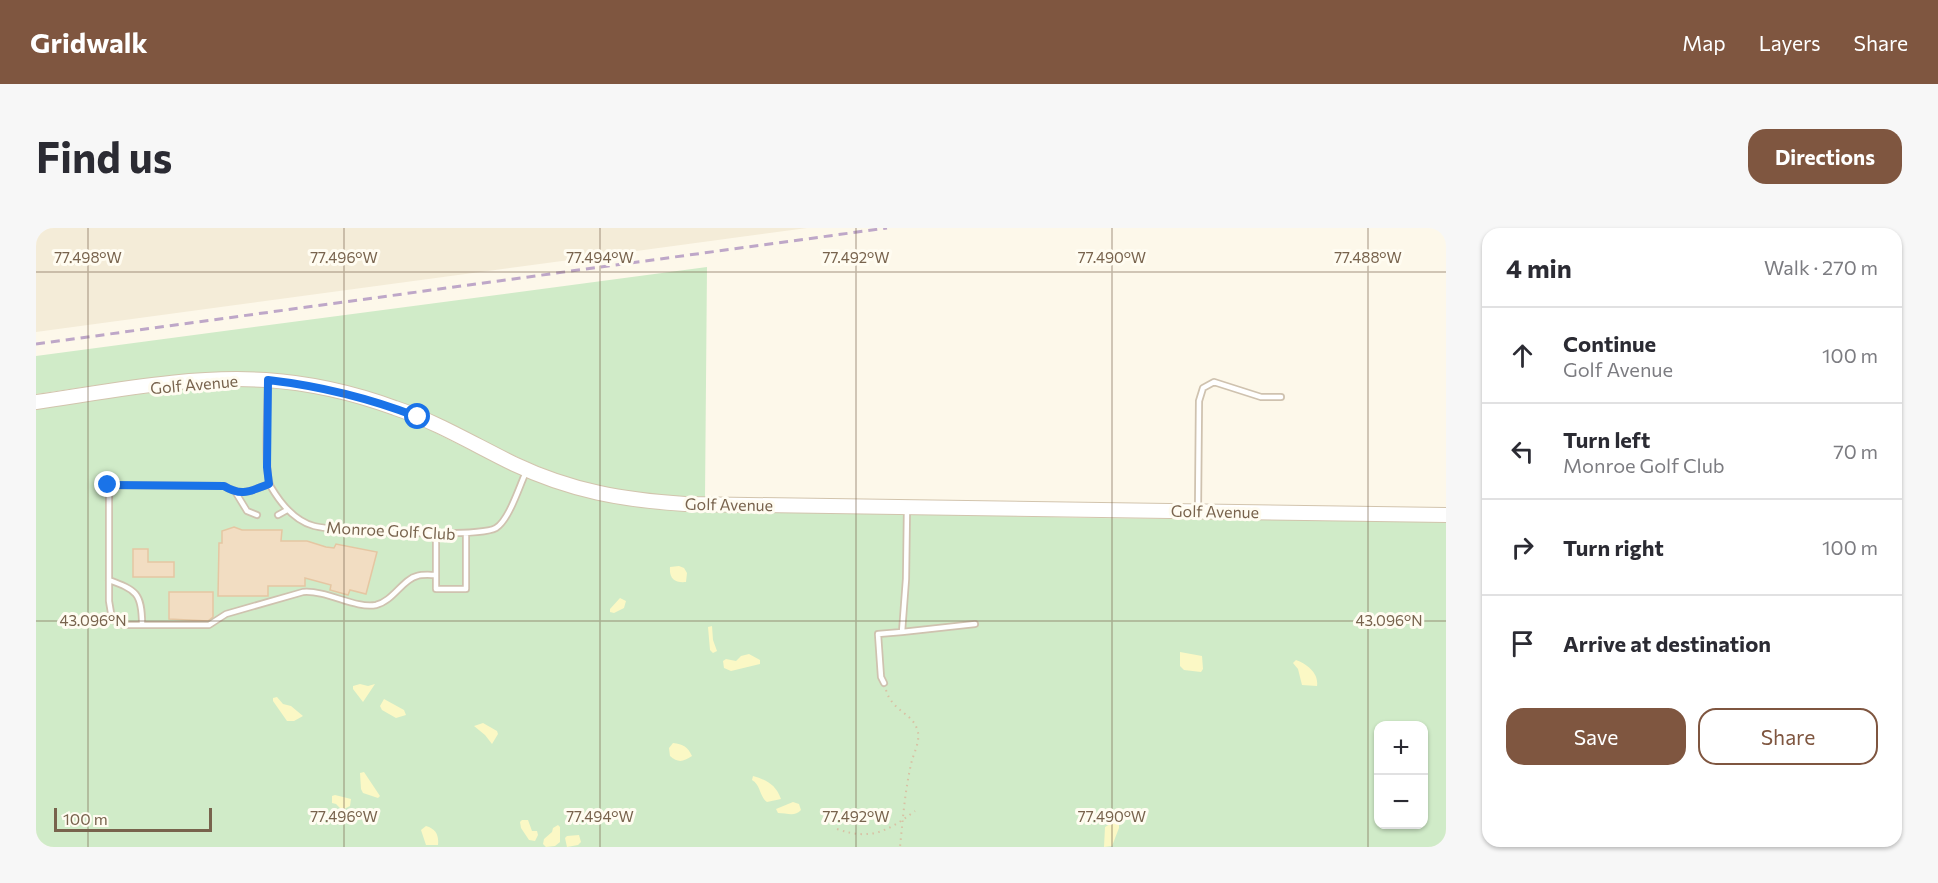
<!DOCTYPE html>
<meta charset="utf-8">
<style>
:root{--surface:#fff;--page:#f7f7f7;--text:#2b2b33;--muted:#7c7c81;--line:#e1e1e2;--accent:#7f5640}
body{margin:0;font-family:Commissioner,sans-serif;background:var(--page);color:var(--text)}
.controls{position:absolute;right:18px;bottom:18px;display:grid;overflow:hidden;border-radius:12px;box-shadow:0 2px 4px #0004}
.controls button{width:54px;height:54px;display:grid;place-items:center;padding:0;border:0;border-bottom:2px solid var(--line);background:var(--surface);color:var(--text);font:30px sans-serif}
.scale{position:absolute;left:18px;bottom:15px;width:158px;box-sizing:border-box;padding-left:6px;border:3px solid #78634d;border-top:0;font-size:16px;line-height:21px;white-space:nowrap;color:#78634d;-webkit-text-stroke:4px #fffcf1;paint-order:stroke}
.stop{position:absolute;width:18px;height:18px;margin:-14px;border:4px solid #1a73e8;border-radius:50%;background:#fff}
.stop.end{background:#1a73e8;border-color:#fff;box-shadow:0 2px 6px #0008}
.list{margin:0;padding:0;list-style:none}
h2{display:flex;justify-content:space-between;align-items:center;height:78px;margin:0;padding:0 24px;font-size:26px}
h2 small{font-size:20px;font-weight:400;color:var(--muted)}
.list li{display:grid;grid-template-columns:39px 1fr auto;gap:18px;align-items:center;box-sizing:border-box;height:96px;padding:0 24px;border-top:2px solid var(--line)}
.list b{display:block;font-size:22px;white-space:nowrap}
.list p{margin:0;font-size:20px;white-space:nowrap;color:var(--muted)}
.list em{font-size:20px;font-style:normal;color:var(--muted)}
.actions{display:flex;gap:12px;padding:18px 24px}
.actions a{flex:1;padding:14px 0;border:2px solid var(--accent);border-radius:18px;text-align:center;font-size:21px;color:var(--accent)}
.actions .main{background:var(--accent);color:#fff}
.icon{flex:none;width:33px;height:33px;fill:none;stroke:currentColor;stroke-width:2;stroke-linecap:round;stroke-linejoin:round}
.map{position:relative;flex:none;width:1410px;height:619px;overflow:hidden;border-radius:18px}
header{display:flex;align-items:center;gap:36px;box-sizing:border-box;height:84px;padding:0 30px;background:var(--accent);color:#fff}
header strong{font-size:28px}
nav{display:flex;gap:33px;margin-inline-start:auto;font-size:21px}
.intro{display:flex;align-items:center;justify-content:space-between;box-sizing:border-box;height:144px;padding:0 36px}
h1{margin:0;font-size:42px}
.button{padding:15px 27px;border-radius:18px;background:var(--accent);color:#fff;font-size:21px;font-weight:700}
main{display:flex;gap:36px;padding:0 36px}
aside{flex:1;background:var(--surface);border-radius:18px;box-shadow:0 2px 4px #0004}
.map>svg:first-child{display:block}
</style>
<header>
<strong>Gridwalk</strong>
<nav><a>Map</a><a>Layers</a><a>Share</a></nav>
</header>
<div class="intro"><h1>Find us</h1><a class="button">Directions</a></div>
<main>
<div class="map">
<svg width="1410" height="619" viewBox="0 0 1410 619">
<rect width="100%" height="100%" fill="#fdf8ea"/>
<path fill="#f4ecd8" d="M0,0h771l-771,104z"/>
<path fill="#d0ebc8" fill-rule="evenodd" d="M671,39l-2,230c-56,-1 -108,-6 -160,-28 -58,-23 -111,-58 -171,-75 -40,-12 -83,-22 -125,-22 -71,0 -142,12 -213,22v-38z
M209,158c47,3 94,8 139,24 42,16 82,39 123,58 45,21 92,32 140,40l445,10 354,3v326h-1410v-439c69,-9 139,-21 209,-22zM1342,497h46v99h-46z"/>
<path fill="#fbf8c5" d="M643,338l5,2 3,5 -1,9c-11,1 -17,-3 -16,-15z
M584,370l6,3 -2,7 -10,5 -4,-1v-3z
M676,398l1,14 4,11 -4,2 -3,-3 -2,-23z
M1144,424l22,4 1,13 -2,3 -17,-2 -4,-4z
M713,426l11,6v4l-29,7 -7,-3 -1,-7 3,-2 10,2 5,-5z
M1260,432c11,4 23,13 21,26l-15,-1 -4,-16 -5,-6z
M324,456l8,2 7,-2 -12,18 -10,-13v-3z
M241,469l6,7 8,2 12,10 -9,5h-7l-14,-20v-3z
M348,471l20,11 2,5 -10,3 -14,-8 -2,-4z
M447,495l14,8 1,3 -6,10 -7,-9 -11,-9z
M637,515c10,1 15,4 19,13 -9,6 -14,7 -22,0l-1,-8z
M328,544l16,24 -2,2 -15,-5 -2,-4 -1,-16z
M717,548c14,4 23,9 28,23l-14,3c-8,-6 -6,-17 -15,-22z
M299,567l16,4 -1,7 -8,4 -6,-6 -4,-1v-7z
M757,574l6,2 2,6c-6,7 -14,3 -23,3l-2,-4z
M486,592h6l4,11h5l1,4 -3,6 -6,-1 -8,-12 -1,-6z
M1081,592l2,1v7l-7,18 -8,1 1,-20z
M522,597l2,2v15l-5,4 -9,1 -3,-3 1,-5 8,-7 1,-4z
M390,598c10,3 13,9 12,19h-12l-5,-15z
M543,607l2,7 -3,3 -11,2 -2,-9 2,-2z"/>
<path fill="#f2ddc2" stroke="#e5c6a2" stroke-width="1.5" d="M198,299l8,3h40l-1,11h26l19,6 8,1 2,-4 41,8 -11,42 -16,-4 -2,5 -18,-5 1,-5 -26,-7v8h-37v10h-50l1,-53h3v-12z
M97,321h15v13h26v15h-41z
M133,364h44v25l-5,4 -39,-2z"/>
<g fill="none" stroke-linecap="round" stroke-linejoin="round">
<defs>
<path id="lane" d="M232,155c0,20 -5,90 3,104 10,17 24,34 43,39 23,6 165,12 182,2 13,-8 23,-41 30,-56
M233,256c-19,7 -27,13 -45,2l-115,-1v116l2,12 4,8 9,4h85l17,-11 77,-22c24,-2 52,17 73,13 17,-4 27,-26 41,-29 6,-2 13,-1 19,-1
M200,265l11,18 10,4
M871,280l-1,71 -4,53 73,-8
M1162,281l1,-108 4,-13 11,-6 47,15h20
M242,287l9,-5
M400,305v56h30v-56
M73,352c27,10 33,13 33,44
M848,455l-3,-6 -3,-43 24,-2"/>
<path id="secondary" d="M0,174c76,-11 154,-27 230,-22 44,3 88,13 129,28 42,14 80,37 119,56 57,27 109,36 171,40l761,11"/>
</defs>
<use href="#lane" stroke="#cfc2af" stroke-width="8"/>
<use href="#secondary" stroke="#d2c4ad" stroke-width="16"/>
<path stroke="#d8c1a4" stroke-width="2" stroke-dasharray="1.5 4.5" stroke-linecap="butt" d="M850,462c6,21 26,23 31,39 4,9 -2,22 -5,31 -7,29 -9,58 -12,87
M801,601c34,12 51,2 78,-18"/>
<use href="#lane" stroke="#fff" stroke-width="4.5"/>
<use href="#secondary" stroke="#fff" stroke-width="14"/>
<path stroke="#bea7c8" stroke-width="3" stroke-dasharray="9 6" stroke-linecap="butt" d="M0,116l851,-116"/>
</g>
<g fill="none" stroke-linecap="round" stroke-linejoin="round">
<path stroke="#1a73e8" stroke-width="8" d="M72,257l116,1c18,11 26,5 45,-2l-2,-17 1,-87c52,6 101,18 150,37"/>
</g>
<path fill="none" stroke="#78634d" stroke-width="1.5" stroke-opacity="0.45" d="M52,0v619M308,0v619M564,0v619M820,0v619M1076,0v619M1332,0v619M0,44h1410M0,393h1410"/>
<g text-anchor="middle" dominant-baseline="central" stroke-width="6" stroke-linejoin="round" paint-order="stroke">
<g font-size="16" fill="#78634d" stroke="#fffcf1">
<text transform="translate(158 156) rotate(-5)">Golf Avenue</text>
<text transform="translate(693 276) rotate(1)">Golf Avenue</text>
<text transform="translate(1179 283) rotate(1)">Golf Avenue</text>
<text transform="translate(355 302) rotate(3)">Monroe Golf Club</text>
</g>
</g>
<g font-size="15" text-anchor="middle" fill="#78634d" stroke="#fffcf1" stroke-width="6" stroke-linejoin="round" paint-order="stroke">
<text x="52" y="35">77.498°W</text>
<text x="308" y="35">77.496°W</text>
<text x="564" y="35">77.494°W</text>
<text x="820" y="35">77.492°W</text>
<text x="1076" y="35">77.490°W</text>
<text x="1332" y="35">77.488°W</text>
<text x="57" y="398">43.096°N</text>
<text x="1353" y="398">43.096°N</text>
<text x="308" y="594">77.496°W</text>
<text x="564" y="594">77.494°W</text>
<text x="820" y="594">77.492°W</text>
<text x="1076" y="594">77.490°W</text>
</g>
</svg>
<div class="controls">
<button>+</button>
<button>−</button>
</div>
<div class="scale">100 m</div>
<div class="stop" style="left:382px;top:189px"></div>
<div class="stop end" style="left:72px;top:257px"></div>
</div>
<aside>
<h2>4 min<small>Walk · 270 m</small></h2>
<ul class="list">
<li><svg class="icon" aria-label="ahead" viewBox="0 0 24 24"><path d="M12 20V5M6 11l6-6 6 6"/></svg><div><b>Continue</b><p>Golf Avenue</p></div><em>100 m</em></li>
<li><svg class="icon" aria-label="left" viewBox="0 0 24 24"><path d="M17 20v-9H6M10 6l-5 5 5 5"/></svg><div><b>Turn left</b><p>Monroe Golf Club</p></div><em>70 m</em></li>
<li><svg class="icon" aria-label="right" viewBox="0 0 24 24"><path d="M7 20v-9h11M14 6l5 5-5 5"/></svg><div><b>Turn right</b></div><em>100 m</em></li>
<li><svg class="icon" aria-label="arrive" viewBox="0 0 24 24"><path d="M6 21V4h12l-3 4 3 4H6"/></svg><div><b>Arrive at destination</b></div></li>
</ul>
<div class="actions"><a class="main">Save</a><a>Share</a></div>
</aside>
</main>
